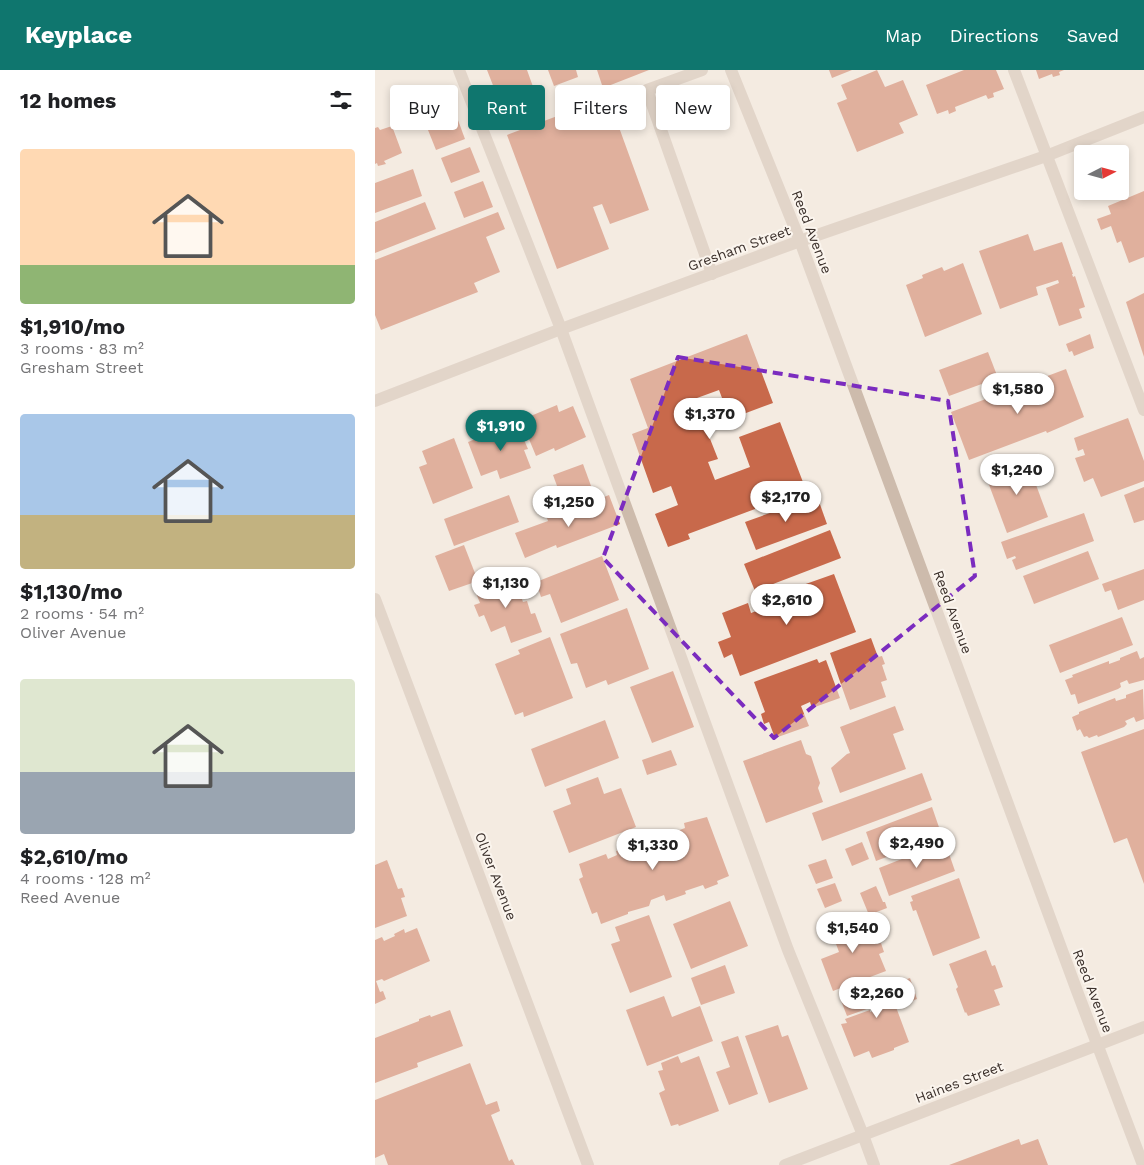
<!DOCTYPE html>
<html lang="en">
<head>
<meta charset="utf-8">
<style>
	:root { --surface:#fff; --page:#f2f2f2; --text:#202124; --muted:#757577; --accent:#0f766e }
	body { margin:0; font-family:"Work Sans",sans-serif; background:var(--page); color:var(--text); height:100vh; display:flex; flex-direction:column; font-size:19px; white-space:nowrap }
	* { box-sizing:border-box; margin:0 }
	p { font-size:16px; color:var(--muted) }
	.icon { flex:none; width:28px; height:28px; fill:none; stroke:currentColor; stroke-width:2; stroke-linecap:round; stroke-linejoin:round }
	.map { position:relative; flex:1; overflow:hidden }
	.sheet { display:flex; flex-direction:column; background:var(--surface); width:375px }
	.sheet>* { flex:none }
	.guide { position:absolute; left:15px; top:15px; width:475px; height:45px; display:flex; gap:10px }
	.needle { width:32px; rotate:84deg }
	.tools { position:absolute; left:699px; top:75px; display:grid; gap:10px }
	.tools a { display:grid; place-items:center; width:55px; height:55px; border-radius:5px; background:var(--surface); box-shadow:0 2px 8px #0003; font-size:25px }
	.price { position:absolute; translate:-50% -42px; padding:0 11px; border-radius:18px; background:#fff; color:#222; font-size:16px; line-height:32px; filter:drop-shadow(0 1px 2px #0008) }
	.price::after { content:''; position:absolute; left:50%; top:30px; width:15px; height:11px; margin-left:-8px; background:inherit; clip-path:polygon(0 0,100% 0,50% 100%) }
	.price.current { background:var(--accent); color:#fff }
	ul { padding:0; list-style:none }
	li { display:grid; align-content:center; gap:10px; height:265px; padding:0 20px }
	li span { display:grid; place-items:center; height:155px; border-radius:5px; color:#555 }
	li>.icon { margin-inline-start:auto }
	span .icon { width:90px; height:90px; fill:#fffc; stroke-width:1 }
	li b { font-size:21px }
	h2 { display:flex; justify-content:space-between; align-items:center; height:60px; padding:0 20px; font-size:21px }
	.pill { padding:0 18px; border-radius:5px; background:var(--surface); box-shadow:0 2px 8px #0003; font-size:18px; line-height:45px }
	.pill.current { background:var(--accent); color:#fff }
	header { display:flex; align-items:center; gap:30px; box-sizing:border-box; height:70px; padding:0 25px; background:var(--accent); color:#fff }
	header strong { font-size:24px }
	nav { display:flex; gap:28px; margin-inline-start:auto; font-size:18px }
	main { display:flex; flex:1; min-height:0 }
	.map>svg:first-child { display:block }
</style>
</head>
<body>
<header>
<strong>Keyplace</strong>
<nav><a>Map</a><a>Directions</a><a>Saved</a></nav>
</header>
<main>
<section class="sheet">
<h2>12 homes<svg class="icon" aria-label="filters" viewBox="0 0 24 24"><path d="M4 7h16M4 17h16"/><circle cx="9" cy="7" r="2"/><circle cx="15" cy="17" r="2"/></svg></h2>
<ul>
<li><span style="background:linear-gradient(#ffd9b3 75%,#8fb573 0)"><svg class="icon" aria-label="home" viewBox="0 0 24 24"><path d="M3 11l9-7 9 7M6 9v11h12V9"/></svg></span><div><b>$1,910/mo</b><p>3 rooms · 83 m²</p><p>Gresham Street</p></div></li>
<li><span style="background:linear-gradient(#a9c7e8 65%,#c2b280 0)"><svg class="icon" aria-label="home" viewBox="0 0 24 24"><path d="M3 11l9-7 9 7M6 9v11h12V9"/></svg></span><div><b>$1,130/mo</b><p>2 rooms · 54 m²</p><p>Oliver Avenue</p></div></li>
<li><span style="background:linear-gradient(#dfe7d0 60%,#9aa5b1 0)"><svg class="icon" aria-label="home" viewBox="0 0 24 24"><path d="M3 11l9-7 9 7M6 9v11h12V9"/></svg></span><div><b>$2,610/mo</b><p>4 rooms · 128 m²</p><p>Reed Avenue</p></div></li>
</ul>
</section>
<div class="map">
<svg width="769" height="1095" viewBox="0 0 769 1095">
	<rect width="100%" height="100%" fill="#f4ebe1"/>
	<g fill="#c8694b">
		<path d="M 112,0 L 152,0 L 166,39 L 144,48 L 142,42 L 130,46 Z"/>
		<path d="M 173,0 L 201,0 L 203,7 L 179,16 Z"/>
		<path d="M 222,0 L 274,0 L 228,18 Z"/>
		<path d="M 454,0 L 477,0 L 457,8 Z"/>
		<path d="M 502,0 L 510,17 L 528,10 L 543,45 L 524,53 L 529,63 L 482,82 L 462,33 L 472,29 L 466,15 Z"/>
		<path d="M 589,0 L 621,0 L 629,19 L 618,23 L 619,27 L 613,29 L 611,25 L 580,37 L 581,41 L 574,44 L 573,40 L 562,44 L 551,15 Z"/>
		<path d="M 661,0 L 689,0 L 684,2 L 685,5 L 678,7 L 677,4 L 664,9 Z"/>
		<path d="M 233,27 L 274,140 L 235,154 L 227,134 L 218,137 L 234,179 L 182,199 L 132,65 Z"/>
		<path d="M 77,34 L 90,69 L 61,80 L 47,45 Z"/>
		<path d="M 17,56 L 27,83 L 9,91 L 11,94 L 3,96 L 2,93 L 0,94 L 0,58 L 3,57 L 5,60 Z"/>
		<path d="M 95,77 L 105,102 L 76,113 L 66,88 Z"/>
		<path d="M 38,99 L 47,126 L 0,143 L 0,113 Z"/>
		<path d="M 108,111 L 118,137 L 89,148 L 79,122 Z"/>
		<path d="M 769,121 L 769,187 L 754,193 L 746,171 L 742,173 L 736,156 L 726,160 L 722,149 L 736,144 L 733,136 Z"/>
		<path d="M 50,132 L 61,159 L 0,183 L 0,152 Z"/>
		<path d="M 123,142 L 130,159 L 111,167 L 125,202 L 99,213 L 103,222 L 6,260 L 0,245 L 0,190 Z"/>
		<path d="M 653,164 L 659,181 L 687,172 L 698,204 L 697,204 L 698,207 L 700,206 L 710,237 L 704,239 L 707,248 L 684,256 L 671,218 L 684,213 L 683,210 L 661,217 L 663,225 L 625,239 L 604,181 Z"/>
		<path d="M 588,193 L 607,244 L 550,267 L 531,215 L 548,208 L 547,205 L 567,197 L 569,201 Z"/>
		<path d="M 769,223 L 769,287 L 751,232 Z"/>
		<path d="M 372,264 L 398,333 L 355,349 L 344,320 L 311,332 L 318,349 L 326,346 L 343,389 L 333,392 L 340,410 L 375,397 L 364,367 L 405,352 L 431,420 L 313,464 L 315,469 L 293,477 L 280,444 L 303,435 L 296,416 L 278,423 L 257,364 L 273,358 L 255,309 Z"/>
		<path d="M 715,264 L 719,278 L 699,286 L 697,281 L 694,282 L 691,274 Z"/>
		<path d="M 613,282 L 623,308 L 574,326 L 564,300 Z"/>
		<path d="M 691,299 L 709,347 L 672,363 L 671,361 L 594,390 L 576,342 Z"/>
		<path d="M 182,335 L 184,342 L 198,336 L 211,367 L 180,381 L 179,378 L 161,386 L 146,350 Z"/>
		<path d="M 753,348 L 769,391 L 769,411 L 726,427 L 718,408 L 709,412 L 700,388 L 710,385 L 708,379 L 703,381 L 699,368 Z"/>
		<path d="M 139,354 L 141,359 L 144,358 L 153,379 L 149,380 L 156,398 L 125,409 L 122,400 L 106,406 L 93,372 L 113,364 L 112,362 L 126,357 L 127,359 Z"/>
		<path d="M 79,368 L 98,418 L 58,434 L 44,397 L 52,394 L 47,381 Z"/>
		<path d="M 651,388 L 673,447 L 632,463 L 610,404 Z"/>
		<path d="M 208,394 L 219,424 L 189,435 L 178,405 Z"/>
		<path d="M 769,417 L 769,450 L 759,453 L 749,425 Z"/>
		<path d="M 134,425 L 144,452 L 79,476 L 69,449 Z"/>
		<path d="M 234,425 L 245,454 L 182,478 L 181,475 L 150,488 L 140,463 L 173,451 L 172,448 L 191,441 L 193,448 L 211,441 L 209,435 Z"/>
		<path d="M 442,426 L 452,454 L 381,480 L 370,452 Z"/>
		<path d="M 709,443 L 719,471 L 641,500 L 637,490 L 641,488 L 640,486 L 632,489 L 626,472 Z"/>
		<path d="M 455,460 L 466,488 L 380,521 L 369,494 Z"/>
		<path d="M 89,475 L 103,511 L 74,521 L 60,486 Z"/>
		<path d="M 713,481 L 724,509 L 659,534 L 648,506 Z"/>
		<path d="M 227,486 L 244,530 L 186,553 L 175,524 L 166,527 L 161,512 Z"/>
		<path d="M 769,499 L 769,530 L 743,540 L 736,520 L 730,522 L 727,514 Z"/>
		<path d="M 138,504 L 148,532 L 152,531 L 156,544 L 160,543 L 167,562 L 136,573 L 130,556 L 116,562 L 109,545 L 104,547 L 99,535 L 105,533 L 99,518 Z"/>
		<path d="M 459,504 L 481,562 L 365,606 L 357,584 L 349,588 L 343,572 L 356,567 L 347,543 L 373,533 L 376,543 L 428,524 L 425,516 Z"/>
		<path d="M 252,538 L 274,599 L 233,615 L 231,610 L 211,618 L 202,593 L 196,594 L 185,564 Z"/>
		<path d="M 747,547 L 758,575 L 685,603 L 674,575 Z"/>
		<path d="M 175,567 L 198,628 L 149,647 L 148,642 L 140,645 L 120,594 L 145,584 L 143,580 Z"/>
		<path d="M 496,568 L 503,587 L 507,586 L 510,594 L 507,595 L 512,610 L 506,612 L 511,627 L 475,640 L 455,583 Z"/>
		<path d="M 762,581 L 765,589 L 769,587 L 769,610 L 754,614 L 752,610 L 745,613 L 746,617 L 743,619 L 703,634 L 700,624 L 696,625 L 690,610 L 698,607 L 697,605 L 734,591 L 734,594 L 745,590 L 745,588 Z"/>
		<path d="M 442,589 L 444,593 L 451,590 L 465,628 L 437,638 L 435,632 L 426,636 L 434,656 L 400,668 L 394,652 L 389,654 L 386,644 L 390,642 L 379,612 Z"/>
		<path d="M 298,601 L 319,657 L 277,673 L 255,617 Z"/>
		<path d="M 768,619 L 769,649 L 761,652 L 759,647 L 750,651 L 752,654 L 749,657 L 723,667 L 722,665 L 714,668 L 712,666 L 709,667 L 705,659 L 702,661 L 697,647 L 704,644 L 704,642 L 740,628 L 741,631 L 751,628 L 751,625 Z"/>
		<path d="M 520,636 L 529,660 L 518,664 L 531,699 L 465,723 L 456,698 L 472,684 L 475,683 L 465,657 Z"/>
		<path d="M 230,650 L 244,688 L 170,717 L 156,679 Z"/>
		<path d="M 769,659 L 769,814 L 752,768 L 739,773 L 706,682 Z"/>
		<path d="M 426,670 L 431,684 L 436,686 L 445,713 L 443,718 L 448,732 L 391,753 L 368,691 Z"/>
		<path d="M 296,680 L 302,695 L 272,705 L 267,690 Z"/>
		<path d="M 547,703 L 557,730 L 447,771 L 437,743 Z"/>
		<path d="M 223,707 L 229,724 L 246,718 L 261,757 L 194,783 L 178,741 L 196,734 L 191,719 Z"/>
		<path d="M 557,737 L 567,766 L 501,791 L 491,762 Z"/>
		<path d="M 332,747 L 354,806 L 342,811 L 343,814 L 330,819 L 328,815 L 310,821 L 311,824 L 291,831 L 289,825 L 276,830 L 274,836 L 253,842 L 253,844 L 226,854 L 222,842 L 217,844 L 204,809 L 208,807 L 204,794 L 231,784 L 233,789 L 242,785 L 241,781 L 252,777 L 259,780 L 270,776 L 268,770 L 288,763 L 289,766 L 310,758 L 309,753 Z"/>
		<path d="M 487,772 L 494,789 L 477,796 L 470,779 Z"/>
		<path d="M 570,772 L 580,801 L 514,826 L 504,798 Z"/>
		<path d="M 451,789 L 458,808 L 441,814 L 433,795 Z"/>
		<path d="M 12,790 L 23,819 L 27,818 L 30,827 L 26,828 L 32,846 L 0,858 L 0,795 Z"/>
		<path d="M 584,808 L 605,868 L 558,886 L 541,840 L 538,841 L 535,832 L 538,831 L 536,826 Z"/>
		<path d="M 460,813 L 467,831 L 450,838 L 442,819 Z"/>
		<path d="M 501,816 L 508,832 L 510,832 L 512,838 L 494,845 L 485,823 Z"/>
		<path d="M 355,831 L 373,876 L 316,899 L 298,854 Z"/>
		<path d="M 485,843 L 496,872 L 500,870 L 502,874 L 506,873 L 509,882 L 504,884 L 511,901 L 458,921 L 446,889 L 464,882 L 454,855 Z"/>
		<path d="M 274,845 L 297,907 L 255,923 L 236,874 L 245,871 L 240,857 Z"/>
		<path d="M 42,858 L 55,891 L 9,911 L 7,909 L 1,911 L 5,922 L 8,921 L 11,929 L 0,934 L 0,870 L 7,867 L 9,871 L 20,866 L 19,864 L 29,859 L 30,863 Z"/>
		<path d="M 611,880 L 617,896 L 620,895 L 628,917 L 619,920 L 625,935 L 593,946 L 591,942 L 590,943 L 581,919 L 583,917 L 574,894 Z"/>
		<path d="M 350,895 L 360,923 L 326,935 L 316,908 Z"/>
		<path d="M 535,908 L 542,929 L 521,937 L 534,972 L 519,978 L 519,980 L 497,988 L 494,981 L 479,987 L 466,954 L 472,953 L 470,949 L 495,940 L 495,942 L 505,939 L 503,935 L 472,946 L 465,928 L 496,916 L 498,921 Z"/>
		<path d="M 289,926 L 297,947 L 325,936 L 338,971 L 272,996 L 251,940 Z"/>
		<path d="M 75,940 L 88,976 L 42,993 L 43,997 L 0,1013 L 0,968 L 44,951 L 44,949 L 55,945 L 56,947 Z"/>
		<path d="M 403,955 L 407,967 L 413,965 L 433,1019 L 394,1033 L 370,966 Z"/>
		<path d="M 363,966 L 383,1024 L 354,1035 L 341,1002 L 355,997 L 346,972 Z"/>
		<path d="M 303,986 L 306,993 L 324,986 L 344,1041 L 304,1056 L 303,1054 L 296,1056 L 284,1023 L 290,1020 L 283,1001 L 288,1000 L 286,993 Z"/>
		<path d="M 95,993 L 111,1035 L 122,1031 L 125,1041 L 116,1045 L 134,1091 L 137,1089 L 140,1095 L 13,1095 L 9,1084 L 0,1088 L 0,1030 Z"/>
		<path d="M 644,1069 L 646,1075 L 663,1069 L 673,1095 L 574,1095 Z"/>
	</g>
	<g fill="none" stroke-linecap="round" stroke-linejoin="round">
		<g stroke="#cdbbac" stroke-width="12">
			<path d="M 84,0 L 186,259 L 413,880 L 488,1065 L 499,1095"/>
			<path d="M 327,0 L 272,20 L 337,204"/>
			<path d="M 356,0 L 425,171 L 702,921 L 768,1095"/>
			<path d="M 639,0 L 769,340"/>
			<path d="M 0,331 L 186,259 L 425,171 L 671,86 L 769,47"/>
			<path d="M 0,529 L 213,1095"/>
			<path d="M 410,1095 L 769,957"/>
		</g>
	</g>
	<path d="M0 0H769V1095H0ZM 303,287 L 573,331 L 600,506 L 399,668 L 228,488 Z" fill="#f4ebe1" fill-opacity=".55" fill-rule="evenodd"/>
	<path fill="none" stroke="#7b2cbf" stroke-width="4" stroke-dasharray="10 6" stroke-linejoin="round" d="M 303,287 L 573,331 L 600,506 L 399,668 L 228,488 Z"/>
	<g text-anchor="middle" stroke-width="4" stroke-linejoin="round" paint-order="stroke">
		<g font-size="14" fill="#3b302b" stroke="#fbf5ee">
			<text transform="translate(437 162) rotate(69)" y="5">Reed Avenue</text>
			<text transform="translate(364 178) rotate(-20)" y="5">Gresham Street</text>
			<text transform="translate(578 542) rotate(70)" y="5">Reed Avenue</text>
			<text transform="translate(121 806) rotate(69)" y="5">Oliver Avenue</text>
			<text transform="translate(718 921) rotate(69)" y="5">Reed Avenue</text>
			<text transform="translate(584 1012) rotate(-21)" y="5">Haines Street</text>
		</g>
	</g>
</svg>
<div class="tools">
<a><svg class="needle" viewBox="-14 -14 28 28"><path d="M0-13l5 13h-10z" fill="#e53935"/><path d="M0 13l5-13h-10z" fill="#757577"/></svg></a>
</div>
<b class="price" style="left:643px;top:345px">$1,580</b>
<b class="price" style="left:335px;top:370px">$1,370</b>
<b class="price current" style="left:126px;top:382px">$1,910</b>
<b class="price" style="left:642px;top:426px">$1,240</b>
<b class="price" style="left:411px;top:453px">$2,170</b>
<b class="price" style="left:194px;top:458px">$1,250</b>
<b class="price" style="left:131px;top:539px">$1,130</b>
<b class="price" style="left:412px;top:556px">$2,610</b>
<b class="price" style="left:542px;top:799px">$2,490</b>
<b class="price" style="left:278px;top:801px">$1,330</b>
<b class="price" style="left:478px;top:884px">$1,540</b>
<b class="price" style="left:502px;top:949px">$2,260</b>
<div class="guide">
<a class="pill">Buy</a>
<a class="pill current">Rent</a>
<a class="pill">Filters</a>
<a class="pill">New</a>
</div>
</div>
</main>
</body>
</html>
